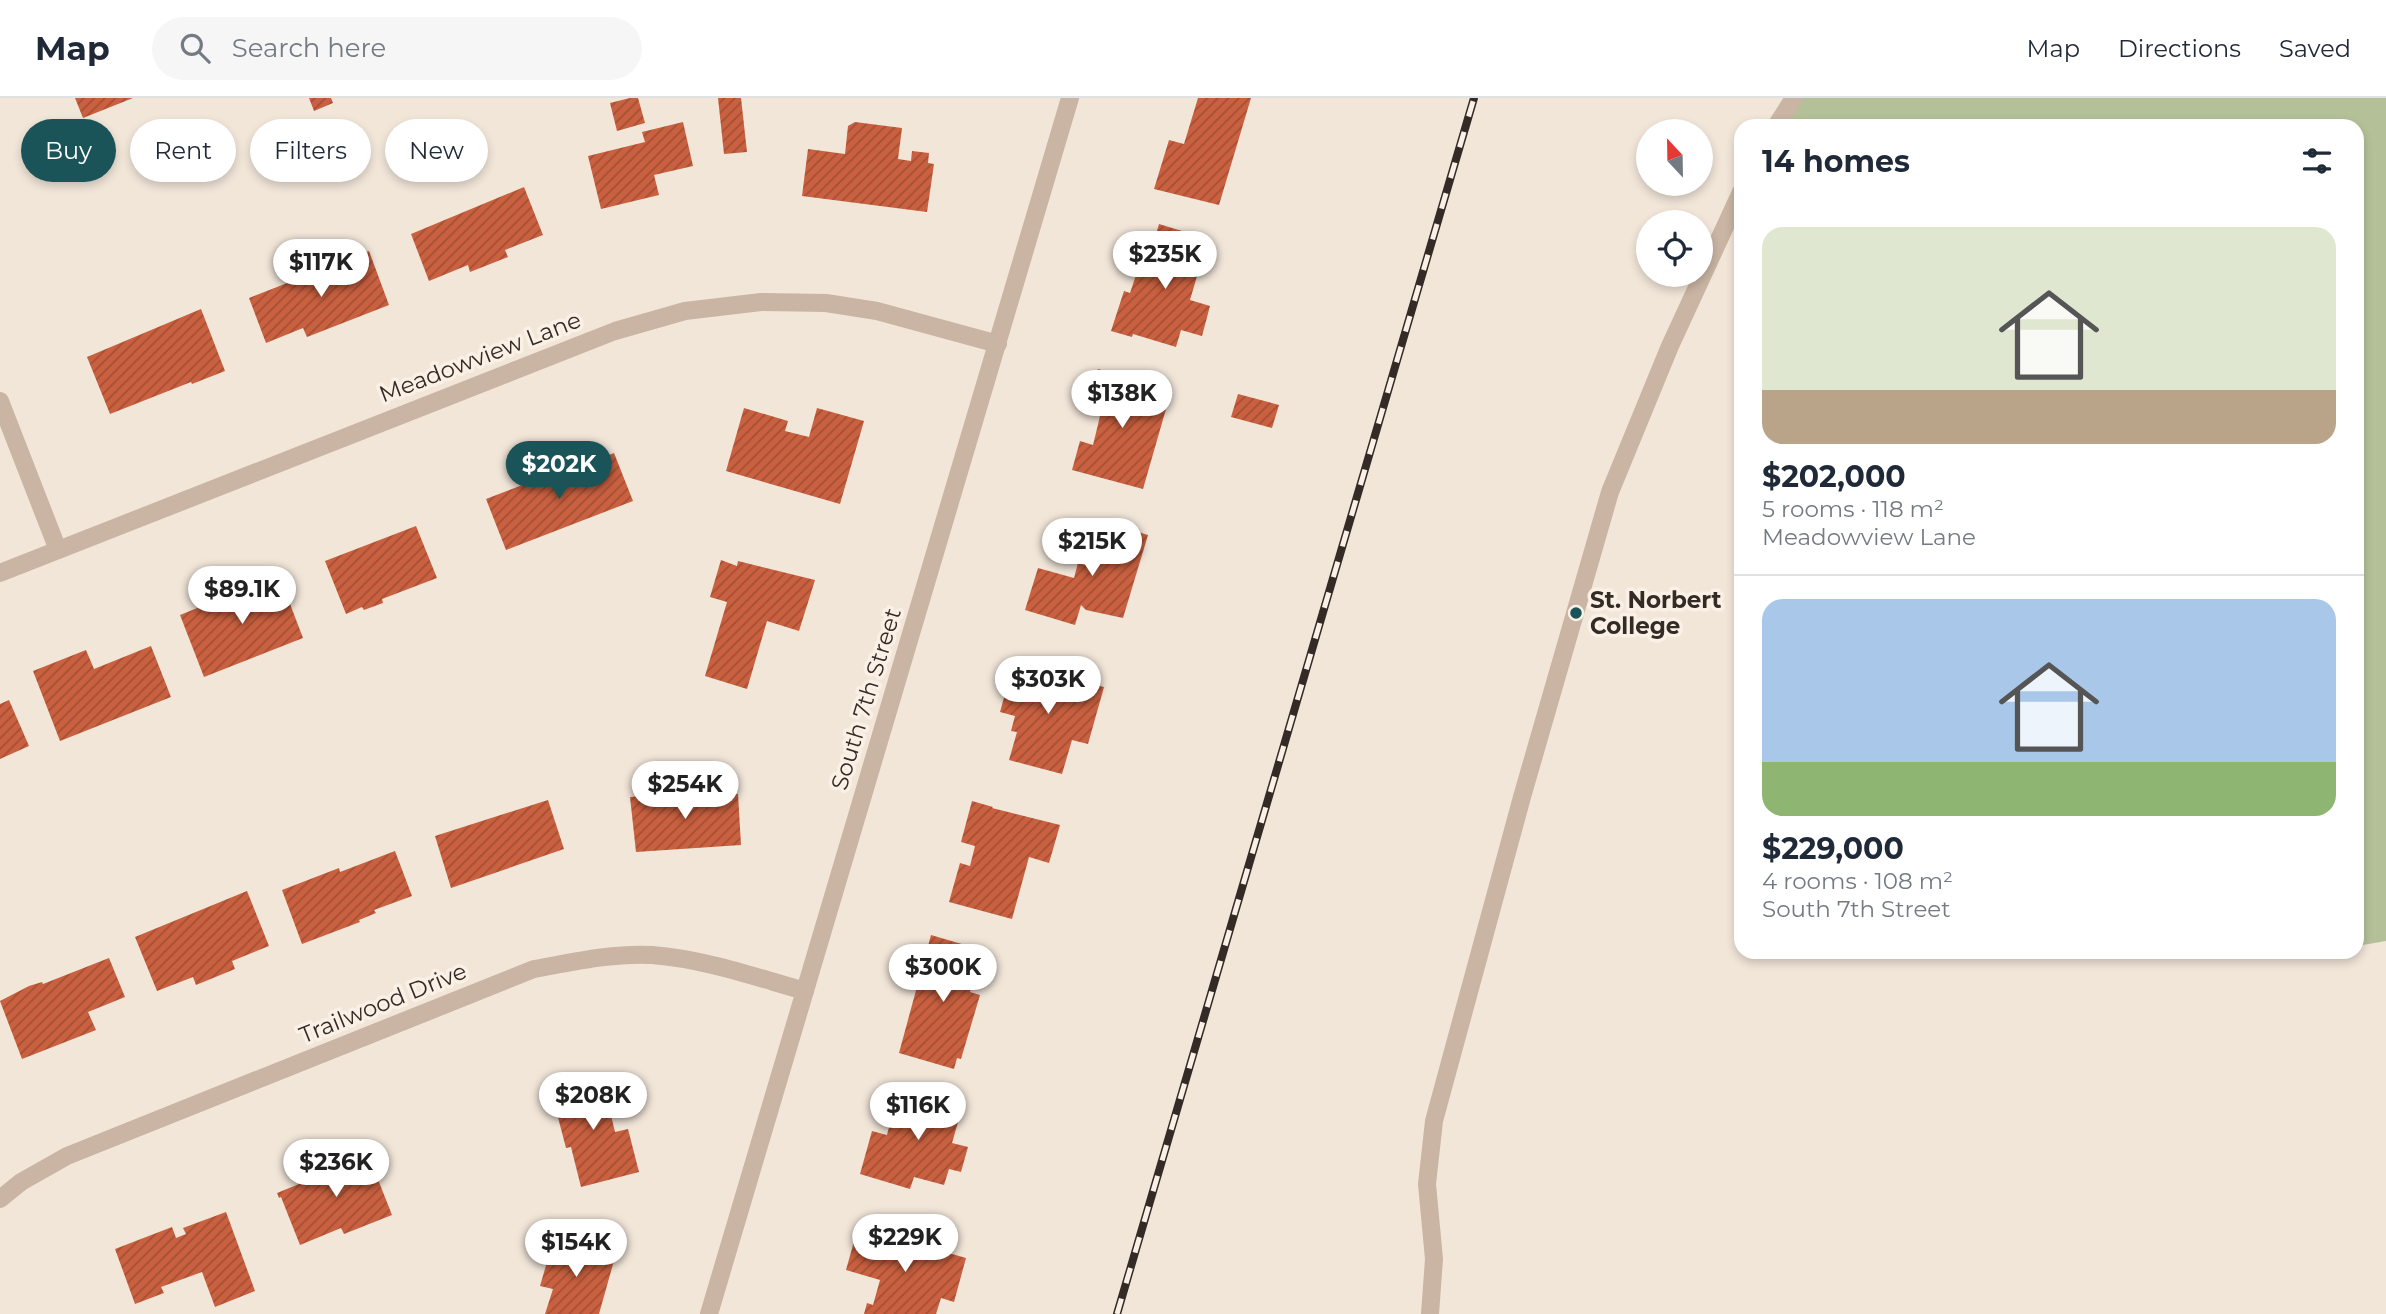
<!DOCTYPE html>
<html lang="en">
<head>
<meta charset="utf-8">
<style>
	:root { --surface:#fff; --page:#f6f6f7; --text:#1f2937; --muted:#747a83; --line:#e0e1e3; --accent:#1b5458 }
	body { margin:0; font-family:Montserrat,sans-serif; background:var(--page); color:var(--text); height:100vh; display:flex; flex-direction:column; font-size:26px; white-space:nowrap }
	* { box-sizing:border-box; margin:0 }
	p { font-size:23px; color:var(--muted) }
	.icon { flex:none; width:38px; height:38px; fill:none; stroke:currentColor; stroke-width:2; stroke-linecap:round; stroke-linejoin:round }
	.map { position:relative; flex:1; overflow:hidden }
	.sheet { position:absolute; left:1734px; top:21px; width:630px; height:840px; display:flex; flex-direction:column; background:var(--surface); border-radius:21px; box-shadow:0 4px 10px #0003 }
	.sheet>* { flex:none }
	.top-card { position:absolute; left:21px; top:21px; width:665px; height:63px; display:flex; gap:14px }
	.needle { width:46px; rotate:338deg }
	.fabs { position:absolute; left:1636px; top:21px; display:grid; gap:14px }
	.fabs a { display:grid; place-items:center; width:77px; height:77px; border-radius:50%; background:var(--surface); box-shadow:0 4px 10px #0003; font-size:35px }
	.price { position:absolute; translate:-50% -60px; padding:0 16px; border-radius:24px; background:#fff; color:#222; font-size:23px; line-height:46px; filter:drop-shadow(0 2px 4px #0008) }
	.price::after { content:''; position:absolute; left:50%; top:42px; width:21px; height:16px; margin-left:-10px; background:inherit; clip-path:polygon(0 0,100% 0,50% 100%) }
	.price.current { background:var(--accent); color:#fff }
	ul { padding:0; list-style:none }
	li { display:grid; align-content:center; gap:14px; height:371px; padding:0 28px }
	li+li { border-top:2px solid var(--line) }
	li span { display:grid; place-items:center; height:217px; border-radius:21px; color:#555 }
	li>.icon { margin-inline-start:auto }
	span .icon { width:126px; height:126px; fill:#fffc; stroke-width:1 }
	li b { font-size:30px }
	h2 { display:flex; justify-content:space-between; align-items:center; height:84px; padding:0 28px; font-size:30px }
	.tag { padding:0 24px; border-radius:32px; background:var(--surface); box-shadow:0 4px 10px #0003; font-size:24px; line-height:63px }
	.tag.current { background:var(--accent); color:#fff }
	header { display:flex; align-items:center; gap:42px; box-sizing:border-box; height:98px; padding:0 35px; background:var(--surface); border-bottom:2px solid var(--line) }
	header strong { font-size:33px }
	nav { display:flex; gap:38px; margin-inline-start:auto; font-size:24px }
	.search { width:490px; height:63px; background:var(--page); display:flex; align-items:center; gap:18px; box-sizing:border-box; padding:0 24px; border-radius:38px; color:var(--muted); font-size:26px }
	.map>svg:first-child { display:block }
</style>
</head>
<body>
<header>
<strong>Map</strong>
<div class="search"><svg class="icon" aria-label="search" viewBox="0 0 24 24"><circle cx="10" cy="10" r="6"/><path d="M15 15l6 6"/></svg>Search here</div>
<nav><a>Map</a><a>Directions</a><a>Saved</a></nav>
</header>
<div class="map">
<svg width="2386" height="1216" viewBox="0 0 2386 1216">
	<defs>
		<pattern id="building-hatch" width="6" height="6" patternUnits="userSpaceOnUse" patternTransform="scale(1.75)"><rect width="6" height="6" fill="#c9603f"/><path d="M-1 1l2-2M0 6l6-6M5 7l2-2" fill="none" stroke="#a44f35"/></pattern>
	</defs>
	<rect width="100%" height="100%" fill="#f2e6d9"/>
	<path fill="#b4c198" d="M 1794,0 L 2386,0 L 2386,843 L 2357,848 L 2357,28 L 1776,28 Z"/>
	<g fill="url(#building-hatch)">
		<path d="M 75,0 L 133,0 L 83,20 Z"/>
		<path d="M 309,0 L 331,0 L 333,5 L 314,13 Z"/>
		<path d="M 630,0 L 638,0 L 645,25 L 617,33 L 610,5 Z"/>
		<path d="M 718,0 L 741,0 L 747,54 L 724,56 Z"/>
		<path d="M 1198,0 L 1251,0 L 1219,107 L 1154,91 L 1169,42 L 1184,46 Z"/>
		<path d="M 683,24 L 693,68 L 654,77 L 659,97 L 601,111 L 588,58 L 645,44 L 642,34 Z"/>
		<path d="M 855,24 L 902,30 L 898,61 L 911,63 L 912,53 L 929,55 L 928,65 L 934,66 L 927,114 L 802,98 L 808,51 L 845,56 L 848,28 Z"/>
		<path d="M 524,89 L 543,137 L 505,152 L 508,159 L 470,174 L 468,167 L 429,183 L 411,136 Z"/>
		<path d="M 1159,126 L 1208,141 L 1190,202 L 1210,208 L 1202,238 L 1181,232 L 1176,249 L 1133,236 L 1132,239 L 1111,233 L 1124,193 L 1130,195 L 1139,168 L 1146,170 Z"/>
		<path d="M 369,153 L 389,207 L 307,239 L 303,230 L 266,245 L 249,200 Z"/>
		<path d="M 201,211 L 225,273 L 192,286 L 191,284 L 110,316 L 87,259 Z"/>
		<path d="M 1098,271 L 1157,288 L 1154,299 L 1168,304 L 1143,391 L 1072,372 L 1080,343 L 1093,347 L 1095,339 L 1100,318 L 1085,314 Z"/>
		<path d="M 1238,296 L 1279,307 L 1272,330 L 1231,319 Z"/>
		<path d="M 744,310 L 788,323 L 785,333 L 809,339 L 817,310 L 864,323 L 840,406 L 726,373 Z"/>
		<path d="M 614,355 L 633,403 L 506,452 L 486,401 L 570,369 L 571,372 Z"/>
		<path d="M 1099,422 L 1148,437 L 1123,520 L 1086,512 L 1081,507 L 1075,527 L 1025,512 L 1038,470 L 1074,480 L 1078,465 L 1085,467 Z"/>
		<path d="M 416,428 L 437,480 L 382,501 L 383,505 L 364,512 L 362,509 L 346,516 L 325,463 Z"/>
		<path d="M 721,462 L 737,468 L 738,463 L 815,482 L 799,533 L 767,523 L 747,591 L 705,578 L 727,504 L 710,499 Z"/>
		<path d="M 279,477 L 303,540 L 204,579 L 180,517 Z"/>
		<path d="M 151,548 L 171,599 L 60,643 L 33,573 L 86,552 L 94,571 Z"/>
		<path d="M 1014,564 L 1045,572 L 1044,575 L 1104,589 L 1088,646 L 1072,642 L 1062,676 L 1009,662 L 1017,634 L 1011,633 L 1015,618 L 1000,614 Z"/>
		<path d="M 9,602 L 29,648 L 0,661 L 0,606 Z"/>
		<path d="M 701,694 L 702,698 L 738,696 L 741,747 L 636,754 L 630,699 Z"/>
		<path d="M 548,702 L 564,751 L 451,790 L 435,738 Z"/>
		<path d="M 972,703 L 993,709 L 992,710 L 1060,727 L 1049,765 L 1029,759 L 1012,821 L 949,804 L 960,765 L 970,768 L 975,748 L 961,744 Z"/>
		<path d="M 395,753 L 412,798 L 374,812 L 376,815 L 359,822 L 360,824 L 302,846 L 282,792 L 339,770 L 340,774 Z"/>
		<path d="M 247,793 L 269,848 L 232,863 L 235,871 L 196,887 L 193,879 L 157,893 L 135,839 Z"/>
		<path d="M 931,837 L 982,852 L 970,894 L 980,897 L 961,961 L 957,960 L 954,971 L 899,955 Z"/>
		<path d="M 109,860 L 125,899 L 88,914 L 96,932 L 22,961 L 0,903 L 29,888 L 42,884 L 43,886 Z"/>
		<path d="M 599,976 L 606,1000 L 612,998 L 616,1012 L 610,1013 L 615,1034 L 628,1031 L 639,1074 L 581,1089 L 571,1049 L 566,1050 L 550,989 Z"/>
		<path d="M 913,988 L 964,1003 L 952,1045 L 968,1049 L 961,1074 L 949,1071 L 944,1087 L 914,1079 L 910,1091 L 860,1076 L 872,1033 L 887,1037 L 892,1017 L 904,1020 Z"/>
		<path d="M 366,1051 L 392,1117 L 344,1136 L 341,1130 L 300,1147 L 281,1099 L 279,1100 L 277,1095 L 304,1084 L 301,1077 Z"/>
		<path d="M 226,1114 L 255,1193 L 215,1209 L 202,1174 L 161,1189 L 164,1195 L 135,1206 L 115,1151 L 172,1129 L 176,1140 L 186,1136 L 183,1130 Z"/>
		<path d="M 858,1129 L 966,1160 L 954,1204 L 941,1200 L 936,1216 L 864,1216 L 867,1205 L 873,1207 L 880,1182 L 846,1172 Z"/>
		<path d="M 554,1140 L 615,1159 L 599,1216 L 545,1216 L 553,1191 L 540,1188 Z"/>
	</g>
	<g fill="none" stroke-linecap="round" stroke-linejoin="round">
		<g stroke="#cab5a4" stroke-width="18">
			<path d="M 1776,28 L 1794,0"/>
			<path d="M 0,303 L 58,452"/>
			<path d="M 0,475 L 615,233 L 685,213 L 761,204 L 826,205 L 877,213 L 998,246"/>
			<path d="M 0,1101 L 21,1084 L 67,1058 L 534,871 C 573,864 612,855 652,857 C 704,861 755,879 805,893"/>
			<path d="M 709,1216 L 1070,0"/>
			<path d="M 1430,1216 L 1434,1161 L 1427,1086 L 1434,1023 L 1522,699 L 1610,394 L 1670,248 L 1741,94"/>
		</g>
		<g stroke="#352b26" stroke-width="8">
			<path id="rail" d="M 1117,1216 L 1474,0"/>
		</g>
		<use href="#rail" stroke="#faf0e5" stroke-width="5" stroke-dasharray="16" stroke-linecap="butt"/>
	</g>
	<circle fill="#1b5458" stroke="#faf0e5" stroke-width="2.5" cx="1576" cy="515" r="7"/>
	<g text-anchor="middle" stroke-width="7" stroke-linejoin="round" paint-order="stroke">
		<g font-size="23" fill="#352b26" stroke="#faf0e5">
			<text transform="translate(480 259) rotate(-21)" y="8">Meadowview Lane</text>
			<text transform="translate(866 601) rotate(-73)" y="8">South 7th Street</text>
			<text transform="translate(383 905) rotate(-22)" y="8">Trailwood Drive</text>
		</g>
		<g font-size="23" font-weight="bold" fill="#352b26" stroke="#faf0e5" text-anchor="start">
			<text x="1590" y="510">St. Norbert<tspan x="1590" dy="26">College</tspan></text>
		</g>
	</g>
</svg>
<div class="fabs">
<a><svg class="needle" viewBox="-14 -14 28 28"><path d="M0-13l5 13h-10z" fill="#e53935"/><path d="M0 13l5-13h-10z" fill="#747a83"/></svg></a>
<a><svg class="icon" aria-label="locate" viewBox="0 0 24 24"><circle cx="12" cy="12" r="6"/><path d="M12 2v4M12 18v4M2 12h4M18 12h4"/></svg></a>
</div>
<b class="price" style="left:1165px;top:193px">$235K</b>
<b class="price" style="left:321px;top:201px">$117K</b>
<b class="price" style="left:1122px;top:332px">$138K</b>
<b class="price current" style="left:559px;top:403px">$202K</b>
<b class="price" style="left:1092px;top:480px">$215K</b>
<b class="price" style="left:242px;top:528px">$89.1K</b>
<b class="price" style="left:1048px;top:618px">$303K</b>
<b class="price" style="left:685px;top:723px">$254K</b>
<b class="price" style="left:943px;top:906px">$300K</b>
<b class="price" style="left:593px;top:1034px">$208K</b>
<b class="price" style="left:918px;top:1044px">$116K</b>
<b class="price" style="left:336px;top:1101px">$236K</b>
<b class="price" style="left:905px;top:1176px">$229K</b>
<b class="price" style="left:576px;top:1181px">$154K</b>
<div class="top-card">
<a class="tag current">Buy</a>
<a class="tag">Rent</a>
<a class="tag">Filters</a>
<a class="tag">New</a>
</div>
<section class="sheet">
<h2>14 homes<svg class="icon" aria-label="filters" viewBox="0 0 24 24"><path d="M4 7h16M4 17h16"/><circle cx="9" cy="7" r="2"/><circle cx="15" cy="17" r="2"/></svg></h2>
<ul>
<li><span style="background:linear-gradient(#dfe7d0 75%,#b9a48a 0)"><svg class="icon" aria-label="home" viewBox="0 0 24 24"><path d="M3 11l9-7 9 7M6 9v11h12V9"/></svg></span><div><b>$202,000</b><p>5 rooms · 118 m²</p><p>Meadowview Lane</p></div></li>
<li><span style="background:linear-gradient(#a9c7e8 75%,#8fb573 0)"><svg class="icon" aria-label="home" viewBox="0 0 24 24"><path d="M3 11l9-7 9 7M6 9v11h12V9"/></svg></span><div><b>$229,000</b><p>4 rooms · 108 m²</p><p>South 7th Street</p></div></li>
</ul>
</section>
</div>
</body>
</html>
